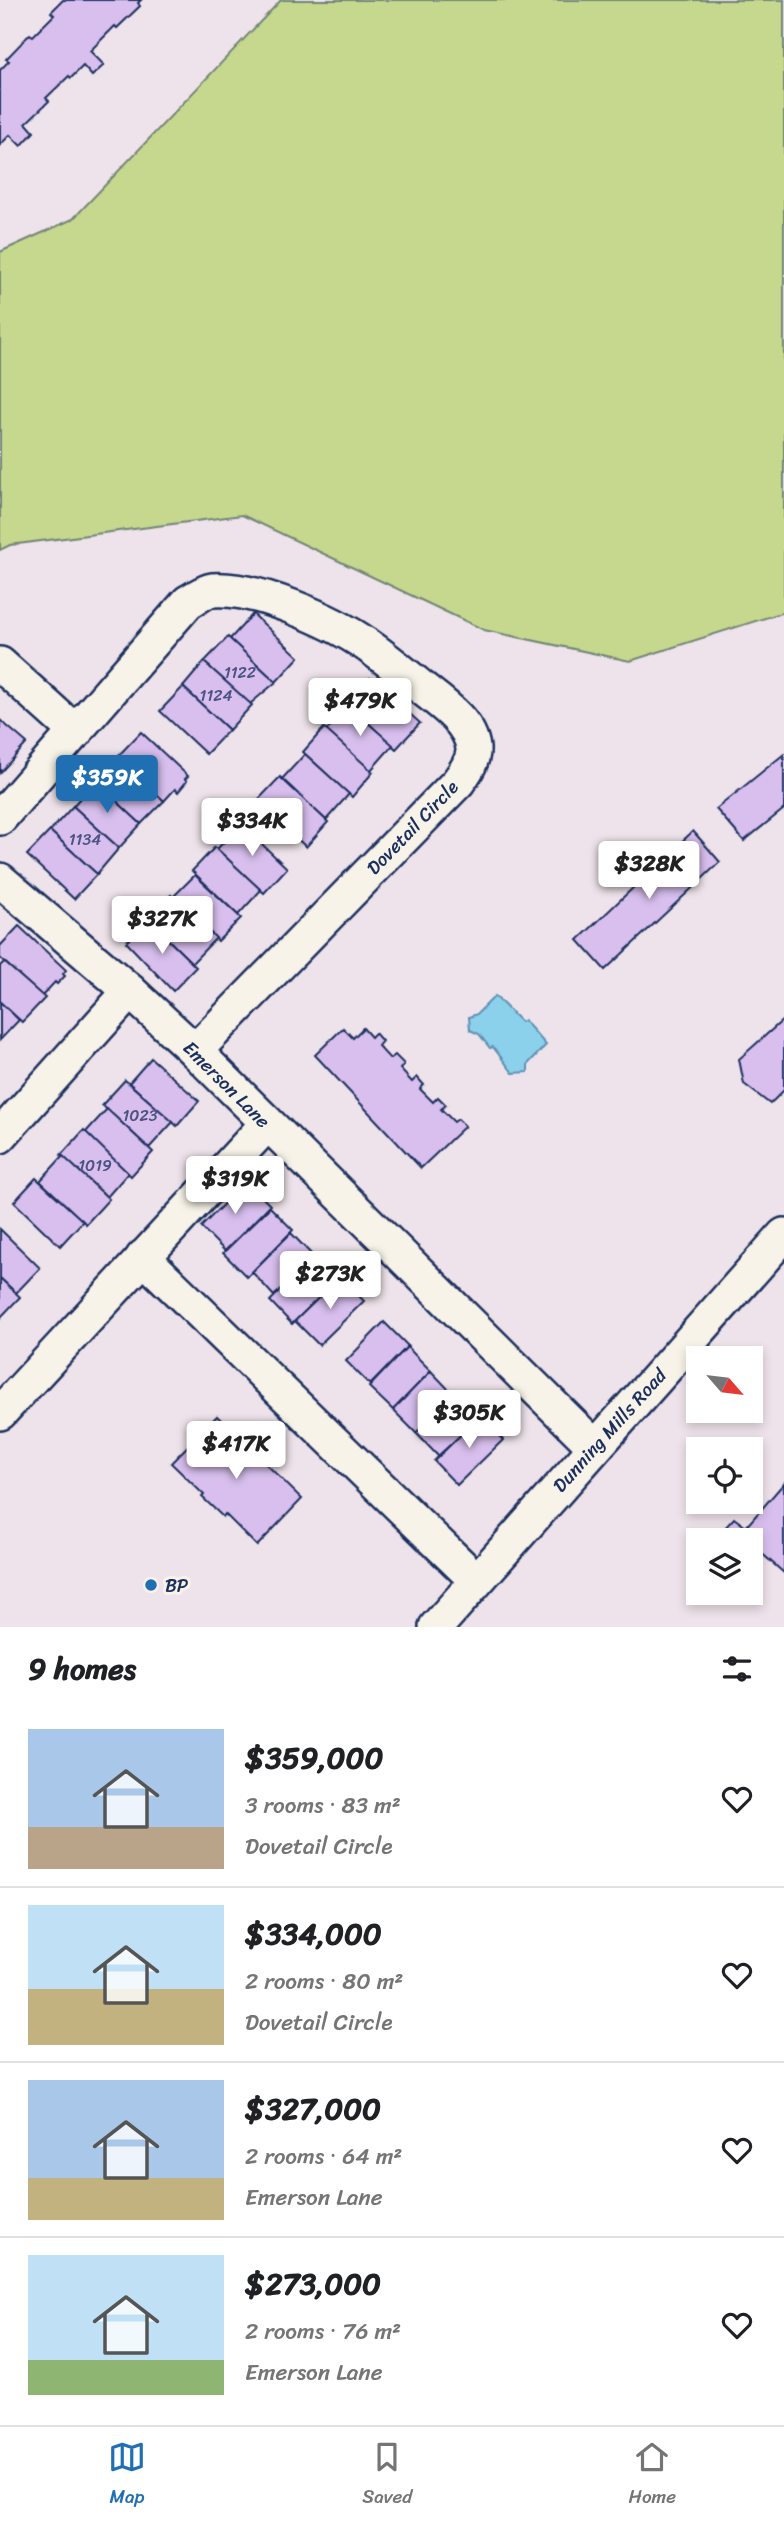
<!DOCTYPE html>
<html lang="en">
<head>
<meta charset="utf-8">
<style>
	:root { --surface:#fff; --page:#f6f6f6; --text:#202124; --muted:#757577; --line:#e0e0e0; --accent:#1f6fb2 }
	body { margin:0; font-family:Sriracha,sans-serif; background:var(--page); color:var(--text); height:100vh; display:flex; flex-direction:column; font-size:26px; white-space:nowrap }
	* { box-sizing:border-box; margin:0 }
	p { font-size:23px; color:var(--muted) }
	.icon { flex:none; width:38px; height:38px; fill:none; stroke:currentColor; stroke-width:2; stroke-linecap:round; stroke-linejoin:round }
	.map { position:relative; height:1627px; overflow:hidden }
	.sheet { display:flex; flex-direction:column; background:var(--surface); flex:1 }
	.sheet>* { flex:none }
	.needle { width:46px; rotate:118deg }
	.tools { position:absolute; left:686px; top:1346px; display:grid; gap:14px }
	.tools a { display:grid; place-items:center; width:77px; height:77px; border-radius:0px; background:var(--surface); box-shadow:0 4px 10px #0003; font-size:35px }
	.price { position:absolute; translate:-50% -60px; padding:0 16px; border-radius:7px; background:#fff; color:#222; font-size:23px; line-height:46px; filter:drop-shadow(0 2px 4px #0008) }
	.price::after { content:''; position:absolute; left:50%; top:42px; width:21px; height:16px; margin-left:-10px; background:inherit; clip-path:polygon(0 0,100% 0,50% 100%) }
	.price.current { background:var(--accent); color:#fff }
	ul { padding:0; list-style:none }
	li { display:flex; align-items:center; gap:21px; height:175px; padding:0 28px }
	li+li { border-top:2px solid var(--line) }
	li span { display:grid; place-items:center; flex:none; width:196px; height:140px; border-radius:0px; color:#555 }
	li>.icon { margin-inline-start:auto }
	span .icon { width:84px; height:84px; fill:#fffc; stroke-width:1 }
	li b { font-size:30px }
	h2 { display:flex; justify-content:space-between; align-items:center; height:84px; padding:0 28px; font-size:30px }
	.dock { display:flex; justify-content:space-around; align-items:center; height:98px; border-top:2px solid var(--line); background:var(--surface); font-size:19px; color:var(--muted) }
	.dock a { display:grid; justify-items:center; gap:4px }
	.dock .current { color:var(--accent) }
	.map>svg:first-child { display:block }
</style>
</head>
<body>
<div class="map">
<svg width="784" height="1627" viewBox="0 0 784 1627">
	<rect width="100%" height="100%" fill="#eee3ea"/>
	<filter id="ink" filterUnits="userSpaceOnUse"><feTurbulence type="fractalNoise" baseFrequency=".0143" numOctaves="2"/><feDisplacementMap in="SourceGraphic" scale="14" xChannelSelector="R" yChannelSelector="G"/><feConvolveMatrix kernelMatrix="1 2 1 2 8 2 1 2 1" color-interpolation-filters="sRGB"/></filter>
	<g filter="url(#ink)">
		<path fill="#c6d88d" stroke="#708476" stroke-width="2" d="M 281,0 L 784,0 L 784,612 L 630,661 L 484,630 L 242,515 L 10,545 L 0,550 L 0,252 L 73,219 Z"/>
		<path fill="#8bd1ec" stroke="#5e90b3" stroke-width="2" d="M 495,996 L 521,1022 L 524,1020 L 546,1045 L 528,1064 L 528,1072 L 513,1073 L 493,1047 L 490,1048 L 479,1034 L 470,1030 L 469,1017 L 477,1014 Z"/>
		<g fill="#d8bfee" stroke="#1b2f5e" stroke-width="2">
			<path d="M 63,0 L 141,0 L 138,3 L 140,6 L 117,28 L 115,26 L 90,51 L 104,65 L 92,76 L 83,66 L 71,78 L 69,76 L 46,98 L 49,101 L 26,123 L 34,132 L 21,146 L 10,135 L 0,145 L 0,70 L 9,61 L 6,59 L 30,34 L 33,36 L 54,15 L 51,12 Z"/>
			<path d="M 253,614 L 299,657 L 276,682 L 230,639 Z"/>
			<path d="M 228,637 L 276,682 L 250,704 L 204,662 Z"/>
			<path d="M 204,662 L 252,705 L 229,730 L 183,687 Z"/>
			<path d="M 370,678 L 420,723 L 396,749 L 347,703 Z"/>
			<path d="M 183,687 L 229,730 L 206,754 L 160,711 Z"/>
			<path d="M 349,706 L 393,745 L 370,771 L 326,731 Z"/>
			<path d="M 0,720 L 27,743 L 0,773 Z"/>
			<path d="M 324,728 L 373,772 L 352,797 L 303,752 Z"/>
			<path d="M 141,732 L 188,776 L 185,779 L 187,781 L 178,792 L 175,789 L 164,801 L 117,757 Z"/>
			<path d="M 305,754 L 349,794 L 326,820 L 282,779 Z"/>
			<path d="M 784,754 L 784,809 L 744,841 L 716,809 Z"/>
			<path d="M 117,757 L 164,801 L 141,824 L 95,781 Z"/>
			<path d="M 280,777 L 328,822 L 306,847 L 257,801 Z"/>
			<path d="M 95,781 L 141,824 L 119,848 L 73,806 Z"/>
			<path d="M 73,806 L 119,848 L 97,874 L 50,831 Z"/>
			<path d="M 241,824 L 287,868 L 264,893 L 217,849 Z"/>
			<path d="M 50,831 L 97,874 L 74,899 L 27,855 Z"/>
			<path d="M 693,831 L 720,862 L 605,970 L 578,940 Z"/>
			<path d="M 215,847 L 261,890 L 238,915 L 192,871 Z"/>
			<path d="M 195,875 L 241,918 L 218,941 L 173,897 Z"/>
			<path d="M 171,895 L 216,938 L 192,963 L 147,919 Z"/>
			<path d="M 150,922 L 196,967 L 173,991 L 126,942 L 135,934 L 137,936 Z"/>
			<path d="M 19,926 L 66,970 L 63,974 L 65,976 L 57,984 L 55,982 L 42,996 L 0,958 L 0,946 Z"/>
			<path d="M 4,962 L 45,998 L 22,1022 L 0,1002 L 0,966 Z"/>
			<path d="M 0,1002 L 19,1020 L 0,1040 Z"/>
			<path d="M 784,1019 L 784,1090 L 770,1104 L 744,1084 L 739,1059 Z"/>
			<path d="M 343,1028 L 353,1038 L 363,1028 L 371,1037 L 375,1033 L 382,1041 L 378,1046 L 390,1059 L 395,1055 L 404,1064 L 400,1069 L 412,1082 L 417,1077 L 424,1085 L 420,1089 L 433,1102 L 438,1097 L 446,1105 L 441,1109 L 454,1122 L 458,1119 L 465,1126 L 421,1168 L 315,1055 Z"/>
			<path d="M 151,1058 L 199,1101 L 177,1126 L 129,1083 Z"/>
			<path d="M 125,1080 L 173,1122 L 149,1148 L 102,1105 Z"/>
			<path d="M 107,1109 L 153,1152 L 131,1176 L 85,1133 Z"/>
			<path d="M 84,1130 L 128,1173 L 107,1197 L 61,1155 Z"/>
			<path d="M 63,1156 L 109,1199 L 86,1224 L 40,1181 Z"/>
			<path d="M 36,1178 L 83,1221 L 60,1246 L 14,1202 Z"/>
			<path d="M 246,1181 L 270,1205 L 225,1251 L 201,1227 Z"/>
			<path d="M 270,1207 L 293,1230 L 247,1277 L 223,1253 Z"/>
			<path d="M 0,1229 L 40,1268 L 16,1293 L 0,1278 Z"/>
			<path d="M 291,1233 L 314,1257 L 274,1296 L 252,1272 Z"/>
			<path d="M 314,1257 L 337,1280 L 292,1324 L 270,1301 Z"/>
			<path d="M 340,1277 L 364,1301 L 319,1345 L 295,1321 Z"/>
			<path d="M 0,1278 L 20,1297 L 0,1318 Z"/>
			<path d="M 384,1322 L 408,1346 L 370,1385 L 346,1361 Z"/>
			<path d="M 407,1347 L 431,1371 L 393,1410 L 369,1387 Z"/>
			<path d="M 431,1371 L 454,1395 L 416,1433 L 393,1410 Z"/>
			<path d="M 454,1395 L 478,1419 L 438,1456 L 416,1433 Z"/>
			<path d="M 217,1416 L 302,1499 L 257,1546 L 225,1514 L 223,1517 L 202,1497 L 204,1495 L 171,1463 Z"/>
			<path d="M 480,1416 L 503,1440 L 457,1485 L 434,1461 Z"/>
			<path d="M 784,1483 L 784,1573 L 751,1544 L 751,1540 L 746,1540 L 742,1536 L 739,1540 L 732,1540 L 722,1531 L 734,1518 L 746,1527 Z"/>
		</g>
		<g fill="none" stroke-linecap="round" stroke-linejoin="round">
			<g stroke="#1b2f5e" stroke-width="38">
				<g id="minor">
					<path d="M 0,664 L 76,732"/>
					<path d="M 0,818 L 188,602 C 196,598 204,591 212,590 C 254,586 333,621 367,645 C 386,658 404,673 422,688 C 441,703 470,722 473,748 C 474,761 465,772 458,782 L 195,1051"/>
					<path d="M 0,880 L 130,991 L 195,1051 L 594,1446"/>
					<path d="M 0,1136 L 130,991"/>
					<path d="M 143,1257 L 476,1580"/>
					<path d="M 0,1413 L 267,1124"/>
					<path d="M 436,1627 L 784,1235"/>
				</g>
			</g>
			<use href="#minor" stroke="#f7f3e8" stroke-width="33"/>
		</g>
	</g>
	<circle fill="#1f6fb2" stroke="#f7f3e8" stroke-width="2.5" cx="151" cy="1585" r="7"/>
	<g text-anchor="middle" stroke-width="6" stroke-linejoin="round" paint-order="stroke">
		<g font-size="16" fill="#4a5382">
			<text x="240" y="678">1122</text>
			<text x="216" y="701">1124</text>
			<text x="85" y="845">1134</text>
			<text x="140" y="1121">1023</text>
			<text x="95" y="1171">1019</text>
		</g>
		<g font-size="19" fill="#1b2f5e" stroke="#f7f3e8">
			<text transform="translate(412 827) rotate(-46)" y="7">Dovetail Circle</text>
			<text transform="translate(227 1084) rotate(45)" y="7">Emerson Lane</text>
			<text transform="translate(609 1430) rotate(-48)" y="7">Dunning Mills Road</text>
		</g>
		<g font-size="19" fill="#1b2f5e" stroke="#f7f3e8" text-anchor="start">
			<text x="165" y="1592">BP</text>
		</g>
	</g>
</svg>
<div class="tools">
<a><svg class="needle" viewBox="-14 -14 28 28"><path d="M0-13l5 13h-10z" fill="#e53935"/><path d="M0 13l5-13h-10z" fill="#757577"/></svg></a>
<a><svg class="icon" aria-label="locate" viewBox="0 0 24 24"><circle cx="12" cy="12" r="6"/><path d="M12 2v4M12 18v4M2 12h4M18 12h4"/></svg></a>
<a><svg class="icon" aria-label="layers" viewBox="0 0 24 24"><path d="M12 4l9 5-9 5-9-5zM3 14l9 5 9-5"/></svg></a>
</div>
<b class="price" style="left:360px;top:738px">$479K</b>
<b class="price current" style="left:107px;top:815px">$359K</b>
<b class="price" style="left:252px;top:858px">$334K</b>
<b class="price" style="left:649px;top:901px">$328K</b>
<b class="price" style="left:162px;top:956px">$327K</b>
<b class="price" style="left:235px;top:1216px">$319K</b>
<b class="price" style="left:330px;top:1311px">$273K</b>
<b class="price" style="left:469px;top:1450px">$305K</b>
<b class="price" style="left:236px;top:1481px">$417K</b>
</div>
<section class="sheet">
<h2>9 homes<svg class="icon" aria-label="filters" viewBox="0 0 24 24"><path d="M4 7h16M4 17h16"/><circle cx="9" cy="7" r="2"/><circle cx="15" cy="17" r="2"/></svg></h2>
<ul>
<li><span style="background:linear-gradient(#a9c7e8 70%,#b9a48a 0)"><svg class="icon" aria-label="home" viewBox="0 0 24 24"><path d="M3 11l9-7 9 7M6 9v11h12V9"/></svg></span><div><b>$359,000</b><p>3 rooms · 83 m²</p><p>Dovetail Circle</p></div><svg class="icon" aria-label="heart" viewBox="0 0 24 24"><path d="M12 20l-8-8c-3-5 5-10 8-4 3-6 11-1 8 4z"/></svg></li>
<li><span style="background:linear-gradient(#bfe0f5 60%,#c2b280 0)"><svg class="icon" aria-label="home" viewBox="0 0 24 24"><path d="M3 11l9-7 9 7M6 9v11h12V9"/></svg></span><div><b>$334,000</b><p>2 rooms · 80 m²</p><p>Dovetail Circle</p></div><svg class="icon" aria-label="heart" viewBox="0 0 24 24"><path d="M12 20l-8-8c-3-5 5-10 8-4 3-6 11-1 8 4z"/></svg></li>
<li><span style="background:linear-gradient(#a9c7e8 70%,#c2b280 0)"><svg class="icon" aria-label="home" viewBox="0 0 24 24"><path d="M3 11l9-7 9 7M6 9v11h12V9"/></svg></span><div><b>$327,000</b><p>2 rooms · 64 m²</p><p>Emerson Lane</p></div><svg class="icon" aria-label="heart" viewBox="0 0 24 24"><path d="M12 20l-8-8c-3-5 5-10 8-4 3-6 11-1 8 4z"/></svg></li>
<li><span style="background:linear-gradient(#bfe0f5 75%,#8fb573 0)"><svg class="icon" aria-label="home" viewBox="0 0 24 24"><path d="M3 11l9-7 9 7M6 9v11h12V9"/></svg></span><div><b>$273,000</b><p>2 rooms · 76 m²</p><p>Emerson Lane</p></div><svg class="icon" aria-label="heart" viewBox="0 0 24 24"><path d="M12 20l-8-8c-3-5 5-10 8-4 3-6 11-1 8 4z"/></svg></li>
</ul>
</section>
<nav class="dock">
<a class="current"><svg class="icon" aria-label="map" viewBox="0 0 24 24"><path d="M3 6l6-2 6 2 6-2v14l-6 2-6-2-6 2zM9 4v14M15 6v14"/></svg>Map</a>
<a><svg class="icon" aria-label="saved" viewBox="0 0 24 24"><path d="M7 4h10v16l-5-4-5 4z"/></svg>Saved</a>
<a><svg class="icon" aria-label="home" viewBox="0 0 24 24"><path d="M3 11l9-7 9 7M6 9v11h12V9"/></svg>Home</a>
</nav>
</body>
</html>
